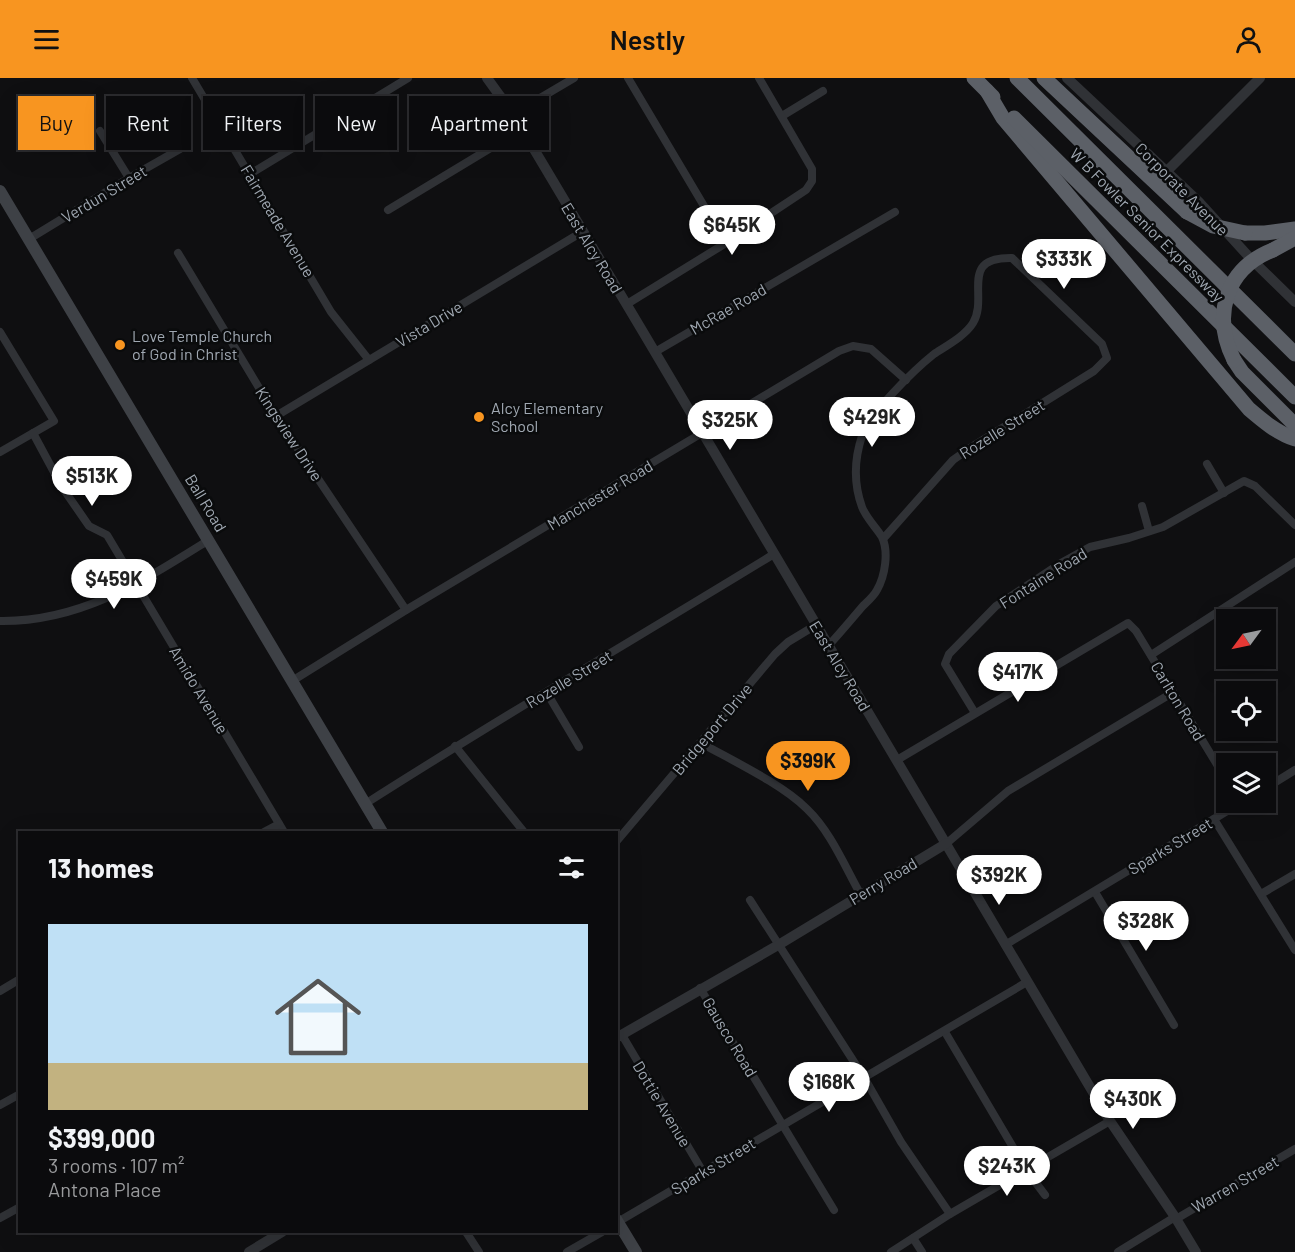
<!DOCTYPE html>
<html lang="en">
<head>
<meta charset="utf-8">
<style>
	:root { --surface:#0b0b0d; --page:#141416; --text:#f1f3f6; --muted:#9a9b9d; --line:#2b2b2e; --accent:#f89520 }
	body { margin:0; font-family:Barlow,sans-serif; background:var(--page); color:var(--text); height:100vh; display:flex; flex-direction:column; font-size:22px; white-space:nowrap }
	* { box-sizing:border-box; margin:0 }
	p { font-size:20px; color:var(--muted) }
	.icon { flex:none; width:33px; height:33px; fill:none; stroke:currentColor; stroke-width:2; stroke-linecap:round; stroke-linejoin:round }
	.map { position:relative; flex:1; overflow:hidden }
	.drawer { position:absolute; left:18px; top:753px; width:600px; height:402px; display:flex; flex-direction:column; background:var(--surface); border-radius:0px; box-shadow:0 6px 24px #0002,0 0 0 2px var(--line) }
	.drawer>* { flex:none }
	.top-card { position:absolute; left:18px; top:18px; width:600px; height:54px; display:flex; gap:12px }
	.needle { width:39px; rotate:237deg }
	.tools { position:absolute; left:1216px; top:531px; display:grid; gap:12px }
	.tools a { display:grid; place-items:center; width:60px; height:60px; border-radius:0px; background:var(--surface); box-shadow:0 6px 24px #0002,0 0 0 2px var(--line); font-size:30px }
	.price { position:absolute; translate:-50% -51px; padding:0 14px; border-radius:21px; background:#fff; color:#222; font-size:20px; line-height:39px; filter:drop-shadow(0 2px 3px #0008) }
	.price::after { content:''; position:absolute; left:50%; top:36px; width:18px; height:14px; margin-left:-9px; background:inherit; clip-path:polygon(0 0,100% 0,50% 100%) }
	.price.selected { background:var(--accent); color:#111 }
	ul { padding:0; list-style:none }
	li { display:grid; align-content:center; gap:12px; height:318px; padding:0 30px }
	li+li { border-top:2px solid var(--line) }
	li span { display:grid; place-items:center; height:186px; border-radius:0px; color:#555 }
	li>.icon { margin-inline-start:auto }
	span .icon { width:108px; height:108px; fill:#fffc; stroke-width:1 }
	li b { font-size:26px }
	h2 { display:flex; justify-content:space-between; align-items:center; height:72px; padding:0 30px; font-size:26px }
	.chip { padding:0 21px; border-radius:0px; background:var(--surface); box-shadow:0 6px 24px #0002,0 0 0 2px var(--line); font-size:21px; line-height:54px }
	.chip.selected { background:var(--accent); color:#111 }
	header { display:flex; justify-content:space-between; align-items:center; height:78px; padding:0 30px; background:var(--accent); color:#111; font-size:27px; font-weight:600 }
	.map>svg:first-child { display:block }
</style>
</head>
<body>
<header><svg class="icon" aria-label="menu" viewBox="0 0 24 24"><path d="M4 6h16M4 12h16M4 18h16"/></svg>Nestly<svg class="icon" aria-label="person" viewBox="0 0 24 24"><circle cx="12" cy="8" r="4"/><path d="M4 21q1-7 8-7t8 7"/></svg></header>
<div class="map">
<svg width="1295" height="1174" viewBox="0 0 1295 1174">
	<rect width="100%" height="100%" fill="#0f0f11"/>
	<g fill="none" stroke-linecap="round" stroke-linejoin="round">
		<g stroke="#303236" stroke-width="8">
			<path d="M 192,0 L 331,234 L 369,282"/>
			<path d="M 628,0 L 726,165"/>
			<path d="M 513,36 L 574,0"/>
			<path d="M 782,38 L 823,13"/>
			<path d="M 100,53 L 129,100"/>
			<path d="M 250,96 L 408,0"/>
			<path d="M 388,132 L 522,51"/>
			<path d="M 29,161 L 129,100 L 180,71"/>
			<path d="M 178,175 L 276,338 L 406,532"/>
			<path d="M 627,226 L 726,165 L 806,112 L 812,103 L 812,91 L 759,0"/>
			<path d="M 0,254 L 54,343 L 0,374"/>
			<path d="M 655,274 L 895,134"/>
			<path d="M 276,338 L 582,154"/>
			<path d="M 33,355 L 62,409 L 89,448 L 107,457 L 284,754"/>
			<path d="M 1207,386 L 1224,415"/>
			<path d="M 1142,428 L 1149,453"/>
			<path d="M 0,543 C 81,544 143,503 209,462"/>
			<path d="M 829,567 C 840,555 851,542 862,529 C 867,524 874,518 877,512 C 885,498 889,474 882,459 C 876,449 866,440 862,429 C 853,404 854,382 862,358 C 870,335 914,292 934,276 C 946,268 965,258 973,245 C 989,219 958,179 1012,180 L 1102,266 L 1107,280 L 1094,293 L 970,370 L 953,382 L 883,461"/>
			<path d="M 1151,577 L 1295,484"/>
			<path d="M 292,603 L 406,532 L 839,273 L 853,268 L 871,271 L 906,302"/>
			<path d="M 547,615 L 579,669"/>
			<path d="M 975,635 L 945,586 L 949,576 L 996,528 L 1061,485 L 1090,469 L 1129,460 L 1163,449 L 1244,403 L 1255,408 L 1295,447"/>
			<path d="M 701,665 C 733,683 782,706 807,731 C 831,754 845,789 861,817"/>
			<path d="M 455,668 L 524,754"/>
			<path d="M 897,682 L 1128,545 L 1136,553 L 1227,703"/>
			<path d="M 1266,710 L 1295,692"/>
			<path d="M 365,726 C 499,640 637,560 774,476"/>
			<path d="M 1214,741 L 1295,872"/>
			<path d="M 264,754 L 279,746"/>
			<path d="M 616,764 L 775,576 L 788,564 L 816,547"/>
			<path d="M 947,765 L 1008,713 L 1172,615"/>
			<path d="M 1095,814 L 1174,947"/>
			<path d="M 1261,816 L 1295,796"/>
			<path d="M 750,822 L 865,1001 L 901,1064 L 950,1136"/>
			<path d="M 1005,867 L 1242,724"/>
			<path d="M 700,910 L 834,1132"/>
			<path d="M 0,913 L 20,901"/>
			<path d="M 945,954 L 1027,1093 L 1045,1117"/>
			<path d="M 622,957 L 703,1094"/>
			<path d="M 0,1027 L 20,1016"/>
			<path d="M 0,1140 L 20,1129"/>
			<path d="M 1176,1141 L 1295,1071"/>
			<path d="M 616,1145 L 1027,904"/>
			<path d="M 466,1154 L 479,1174"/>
			<path d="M 913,1160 L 922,1174"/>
			<path d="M 567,1174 L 602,1154"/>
			<path d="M 891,1174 L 950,1136 L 1110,1043"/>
			<path d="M 1118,1174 L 1175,1139"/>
		</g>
		<g stroke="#303236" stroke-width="10">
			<path d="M 487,0 L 513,36 L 646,259 L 1110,1043 L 1175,1139 L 1196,1174"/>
			<path d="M 1067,0 L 1200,125 L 1251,181 L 1295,224"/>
			<path d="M 1166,94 L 1260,0"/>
			<path d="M 616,960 L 780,866 L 947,765"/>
			<path d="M 249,1174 L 282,1154"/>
		</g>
		<g stroke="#3e4146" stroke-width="12">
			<path d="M 0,113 L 382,754"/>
			<path d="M 616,1141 L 636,1174"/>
		</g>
		<g stroke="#5c6067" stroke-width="15">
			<path d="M 974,0 L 993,19"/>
			<path d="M 1017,0 L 1295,276"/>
			<path d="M 1044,0 L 1187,134"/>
			<path d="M 987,13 L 1003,40 L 1249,331 C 1263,343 1277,355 1295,361"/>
			<path d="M 1014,40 L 1295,319"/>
			<path d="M 1245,155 L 1265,155 L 1295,151"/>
			<path d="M 1273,172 L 1295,160"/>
			<path d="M 1234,282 L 1242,294 L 1295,347"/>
		</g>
		<g stroke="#5c6067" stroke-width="15">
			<path d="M 1187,134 L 1213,148 L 1245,155"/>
			<path d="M 1234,282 C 1212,238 1225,191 1273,172"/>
		</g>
	</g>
	<g fill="#f89520" stroke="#0a0b0c" stroke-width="2">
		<circle cx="120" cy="267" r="6"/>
		<circle cx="479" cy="339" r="6"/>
	</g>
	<g text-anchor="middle" stroke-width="5" stroke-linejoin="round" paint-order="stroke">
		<g font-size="16" fill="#a0a8b2" stroke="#0a0b0c">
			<text transform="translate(1182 111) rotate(45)" y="6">Corporate Avenue</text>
			<text transform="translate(104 116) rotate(-31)" y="6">Verdun Street</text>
			<text transform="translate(278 143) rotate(59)" y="6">Fairmeade Avenue</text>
			<text transform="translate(1147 147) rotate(45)" y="6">W B Fowler Senior Expressway</text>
			<text transform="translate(592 170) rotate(59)" y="6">East Alcy Road</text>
			<text transform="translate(728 231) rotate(-30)" y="6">McRae Road</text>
			<text transform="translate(429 246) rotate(-31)" y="6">Vista Drive</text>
			<text transform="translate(1002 351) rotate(-32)" y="6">Rozelle Street</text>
			<text transform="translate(289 356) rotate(57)" y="6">Kingsview Drive</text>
			<text transform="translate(600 417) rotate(-31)" y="6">Manchester Road</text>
			<text transform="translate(206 425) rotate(59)" y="6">Ball Road</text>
			<text transform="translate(1043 500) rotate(-32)" y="6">Fontaine Road</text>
			<text transform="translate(840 588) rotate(59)" y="6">East Alcy Road</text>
			<text transform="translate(569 601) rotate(-31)" y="6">Rozelle Street</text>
			<text transform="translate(199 612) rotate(59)" y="6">Amido Avenue</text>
			<text transform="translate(1178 623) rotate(59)" y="6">Carlton Road</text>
			<text transform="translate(712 651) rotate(-50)" y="6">Bridgeport Drive</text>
			<text transform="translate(1170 768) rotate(-31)" y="6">Sparks Street</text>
			<text transform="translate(883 803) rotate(-31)" y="6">Perry Road</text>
			<text transform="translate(730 959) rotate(59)" y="6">Gausco Road</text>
			<text transform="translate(662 1026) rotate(59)" y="6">Dottie Avenue</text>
			<text transform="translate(713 1088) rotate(-31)" y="6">Sparks Street</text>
			<text transform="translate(1235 1106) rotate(-30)" y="6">Warren Street</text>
		</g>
		<g font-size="16" fill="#a0a8b2" stroke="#0a0b0c" text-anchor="start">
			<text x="132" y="264">Love Temple Church<tspan x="132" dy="18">of God in Christ</tspan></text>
			<text x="491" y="336">Alcy Elementary<tspan x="491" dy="18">School</tspan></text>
		</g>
	</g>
</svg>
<div class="tools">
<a><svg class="needle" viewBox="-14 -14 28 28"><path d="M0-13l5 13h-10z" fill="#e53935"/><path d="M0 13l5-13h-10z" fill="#9a9b9d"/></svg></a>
<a><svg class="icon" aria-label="locate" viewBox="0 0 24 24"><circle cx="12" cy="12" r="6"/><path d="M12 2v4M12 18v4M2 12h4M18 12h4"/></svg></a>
<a><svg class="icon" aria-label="layers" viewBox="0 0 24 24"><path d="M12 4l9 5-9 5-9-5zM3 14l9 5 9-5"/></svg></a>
</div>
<b class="price" style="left:732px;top:178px">$645K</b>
<b class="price" style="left:1064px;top:212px">$333K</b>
<b class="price" style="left:872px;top:370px">$429K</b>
<b class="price" style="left:730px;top:373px">$325K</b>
<b class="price" style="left:92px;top:429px">$513K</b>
<b class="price" style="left:114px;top:532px">$459K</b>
<b class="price" style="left:1018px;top:625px">$417K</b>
<b class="price selected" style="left:808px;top:714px">$399K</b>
<b class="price" style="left:999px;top:828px">$392K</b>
<b class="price" style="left:1146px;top:874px">$328K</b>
<b class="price" style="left:829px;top:1035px">$168K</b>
<b class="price" style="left:1133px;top:1052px">$430K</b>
<b class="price" style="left:1007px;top:1119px">$243K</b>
<div class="top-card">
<a class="chip selected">Buy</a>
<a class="chip">Rent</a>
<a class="chip">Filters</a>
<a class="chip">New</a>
<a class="chip">Apartment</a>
</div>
<section class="drawer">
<h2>13 homes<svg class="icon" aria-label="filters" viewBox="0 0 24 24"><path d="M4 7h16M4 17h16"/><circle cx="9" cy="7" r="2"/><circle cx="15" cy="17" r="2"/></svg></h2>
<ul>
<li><span style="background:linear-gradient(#bfe0f5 75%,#c2b280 0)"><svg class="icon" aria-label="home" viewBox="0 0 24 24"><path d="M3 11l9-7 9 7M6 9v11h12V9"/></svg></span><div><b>$399,000</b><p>3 rooms · 107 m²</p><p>Antona Place</p></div></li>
</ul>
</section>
</div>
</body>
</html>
